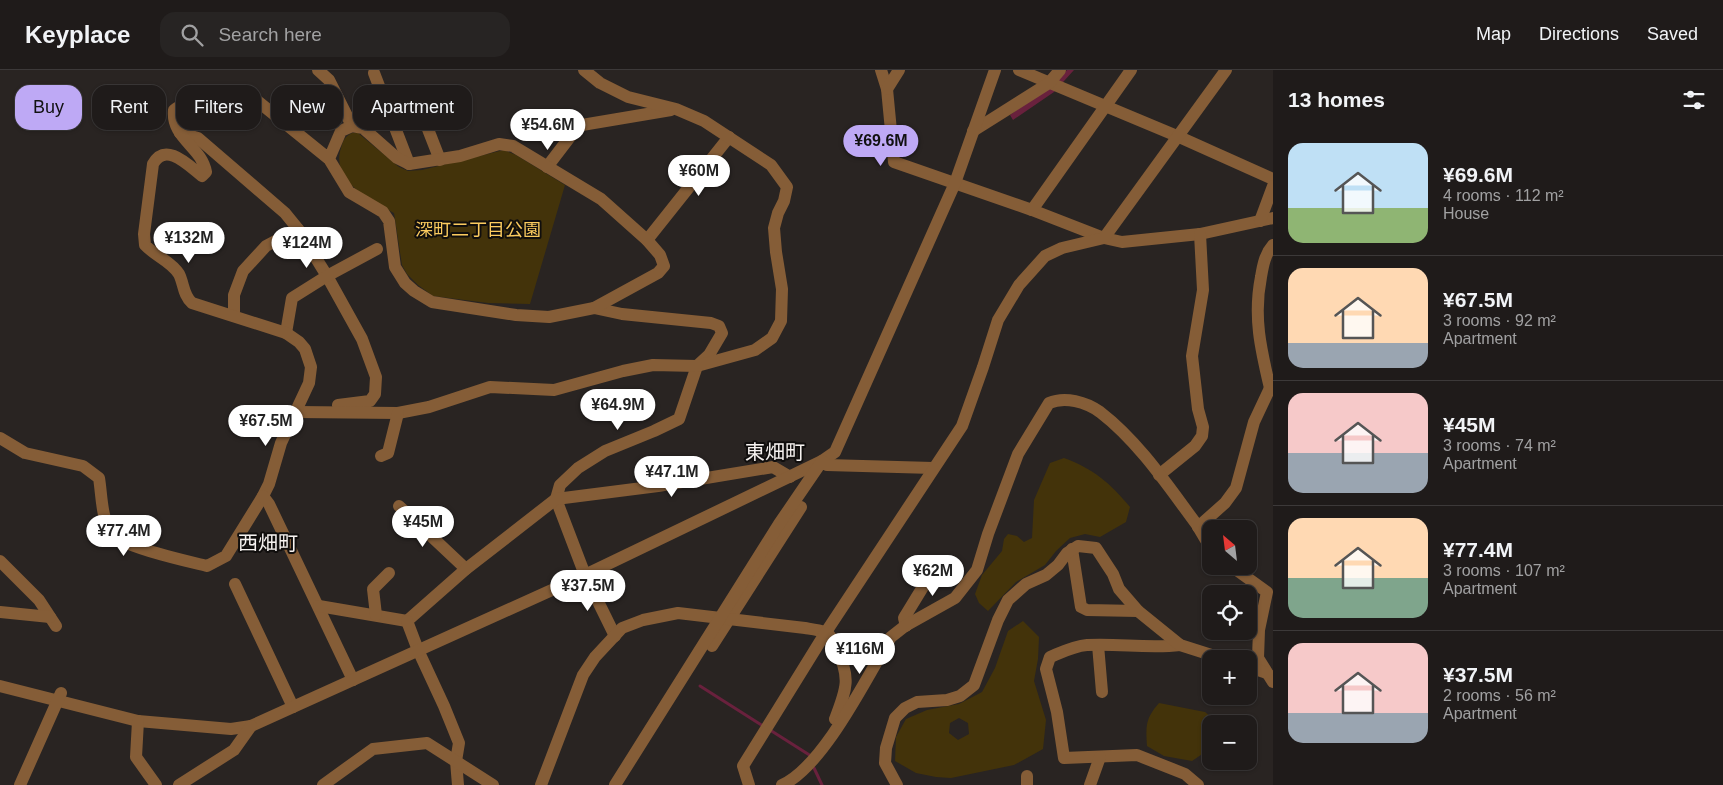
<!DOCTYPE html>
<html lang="en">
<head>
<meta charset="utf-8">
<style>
	:root { --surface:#1f1b1a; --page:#272423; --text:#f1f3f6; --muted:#a1a1a2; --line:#3c3939; --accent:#bea9f5 }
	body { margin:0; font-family:Helvetica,"Noto Sans JP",sans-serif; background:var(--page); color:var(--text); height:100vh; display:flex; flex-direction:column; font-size:19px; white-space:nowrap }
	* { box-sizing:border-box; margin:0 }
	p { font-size:16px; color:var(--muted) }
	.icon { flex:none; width:28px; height:28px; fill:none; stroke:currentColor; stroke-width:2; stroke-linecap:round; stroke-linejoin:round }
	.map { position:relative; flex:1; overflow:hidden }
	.side { display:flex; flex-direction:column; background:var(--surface); width:450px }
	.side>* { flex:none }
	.guide { position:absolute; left:15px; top:15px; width:475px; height:45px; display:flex; gap:10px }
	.needle { width:32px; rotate:332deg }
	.tools { position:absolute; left:1202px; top:450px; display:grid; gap:10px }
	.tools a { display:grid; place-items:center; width:55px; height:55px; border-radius:10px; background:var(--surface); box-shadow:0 1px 4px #0004,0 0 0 1px var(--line); font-size:25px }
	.price { position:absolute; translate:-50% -42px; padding:0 11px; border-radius:18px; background:#fff; color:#222; font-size:16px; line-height:32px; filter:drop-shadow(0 1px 2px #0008) }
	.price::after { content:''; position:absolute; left:50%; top:30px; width:15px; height:11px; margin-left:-8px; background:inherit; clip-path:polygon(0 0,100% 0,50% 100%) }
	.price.active { background:var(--accent); color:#111 }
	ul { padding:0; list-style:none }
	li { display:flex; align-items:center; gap:15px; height:125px; padding:0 15px }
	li+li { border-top:1px solid var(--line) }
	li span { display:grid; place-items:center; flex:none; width:140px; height:100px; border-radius:15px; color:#555 }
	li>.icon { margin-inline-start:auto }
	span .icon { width:60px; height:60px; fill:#fffc; stroke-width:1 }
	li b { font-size:21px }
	h2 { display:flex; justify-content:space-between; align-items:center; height:60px; padding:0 15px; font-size:21px }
	.tag { padding:0 18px; border-radius:15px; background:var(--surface); box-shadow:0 1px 4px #0004,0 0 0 1px var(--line); font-size:18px; line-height:45px }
	.tag.active { background:var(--accent); color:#111 }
	header { display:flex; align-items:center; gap:30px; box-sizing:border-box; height:70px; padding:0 25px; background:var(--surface); border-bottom:1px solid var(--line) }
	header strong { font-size:24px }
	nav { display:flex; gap:28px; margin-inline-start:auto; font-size:18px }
	.search { width:350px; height:45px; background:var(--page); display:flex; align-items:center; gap:12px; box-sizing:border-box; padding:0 18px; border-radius:15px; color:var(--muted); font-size:19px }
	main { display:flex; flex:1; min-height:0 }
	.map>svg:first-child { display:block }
</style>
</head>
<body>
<header>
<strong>Keyplace</strong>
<div class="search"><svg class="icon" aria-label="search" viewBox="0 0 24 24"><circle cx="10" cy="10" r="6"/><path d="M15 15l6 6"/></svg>Search here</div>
<nav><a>Map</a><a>Directions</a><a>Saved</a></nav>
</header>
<main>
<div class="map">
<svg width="1273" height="715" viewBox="0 0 1273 715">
	<rect width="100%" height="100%" fill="#292422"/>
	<g fill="#43330a" fill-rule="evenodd">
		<path d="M 352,63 L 358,63 L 399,97 L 408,101 L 422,100 L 504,80 L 516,85 L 565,115 L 530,234 L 488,233 L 433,226 L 418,215 L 407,204 L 402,195 L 394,143 C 372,131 330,111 341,78 C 343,71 344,67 352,63 Z"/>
		<path d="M 1064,388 C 1094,399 1110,413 1130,437 L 1126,452 L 1100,467 L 1085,464 L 1070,468 L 1056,481 L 1045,495 L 1016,512 L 988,541 L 979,533 L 975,524 L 982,505 L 1002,481 L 1004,469 L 1008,464 L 1017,466 L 1024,472 L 1032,468 L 1034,430 L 1050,393 Z"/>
		<path d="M 1023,551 L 1039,567 L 1038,589 L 1034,611 L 1046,650 L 1043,679 L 1014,695 L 951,708 L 936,707 L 916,703 L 895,691 L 896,667 L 906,649 L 927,640 L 959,634 L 982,622 L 995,598 L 1008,561 ZM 959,648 L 968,653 L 969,664 L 958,670 L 949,663 L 950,653 Z"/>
		<path d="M 1159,633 L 1205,642 L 1219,654 L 1211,654 L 1211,678 L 1192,691 L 1164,686 L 1147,676 C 1146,656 1145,649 1159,633 Z"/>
	</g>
	<path fill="#69213d" d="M 1067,0 L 1074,0 L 1054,22 L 1013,50 L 1010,45 L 1060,8 Z"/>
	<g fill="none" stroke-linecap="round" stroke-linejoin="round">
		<g stroke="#69213d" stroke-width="3">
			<path d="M 700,616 L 763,656"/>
			<path d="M 770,660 L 811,686"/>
			<path d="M 814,698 L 822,715"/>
		</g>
		<g stroke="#855d37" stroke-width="12">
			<path d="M 318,0 L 329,10 L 352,56"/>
			<path d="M 881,0 L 887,19 L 894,92 L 1032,140 L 1104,168 L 1122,172 L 1200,164 L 1273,148"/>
			<path d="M 1019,0 L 1177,66 L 1273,109"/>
			<path d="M 374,3 L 409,94"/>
			<path d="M 887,19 L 899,0"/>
			<path d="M 417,31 L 440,90"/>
			<path d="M 973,61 L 1049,13 L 1060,0"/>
			<path d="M 180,63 L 198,68 L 285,143 L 298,159 L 327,206 L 362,269 L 376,307 L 375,324 L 370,331 L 338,335"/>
			<path d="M 547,97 L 576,59 L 582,55 L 671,40"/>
			<path d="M 1032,140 L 1131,0"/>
			<path d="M 1260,151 L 1273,116"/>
			<path d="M 647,170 L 729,67"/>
			<path d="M 594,238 L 622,244 L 711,253 L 719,256 L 722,263 L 709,285 L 697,296 L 679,349 L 654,361 L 605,381 L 578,398 L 560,415 L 556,429 L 585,505 L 615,566"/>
			<path d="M 234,246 L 234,225 L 243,201 L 266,176 L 298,159"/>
			<path d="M 286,263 L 292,228 L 327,206 L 377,179"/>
			<path d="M 1270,318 C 1261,280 1253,247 1261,207 C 1263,195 1265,184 1273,175"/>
			<path d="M 297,342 L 398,343 L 429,337 L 490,317 L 554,320 L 623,301 L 653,295 L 697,296 L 755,280 L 772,268 L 781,251 L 782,219 L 776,182 L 774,158 L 778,143 L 784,131 L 787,117 L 771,95 L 704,51 L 676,39 L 628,27 L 600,13 L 584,0"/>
			<path d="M 0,368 L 25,383 L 83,396 L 99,408 C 102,426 101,448 112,464 C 119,476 191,492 207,496 L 226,486 L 263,426 L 269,414 L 281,373 L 309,313 L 311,297 L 305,279 L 299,272 L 286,263 L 192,233 C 183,225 184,214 179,204 C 171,191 155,186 145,175 L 144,164 L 153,94 C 166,71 189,96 202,106 L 206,102 C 202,77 171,68 174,40 C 186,30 228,21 245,21 L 329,89 L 349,122 L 383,142 L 389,151 L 395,197 L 405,213 L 414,221 L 432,232 L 516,245 L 549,247 L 594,238 L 658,203 L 664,196 L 660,185 L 647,170 L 601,129 L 513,76 L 499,74 L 460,86 L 409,94 L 397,88 L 363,58 L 352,56 L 341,61 L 329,89"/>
			<path d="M 381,386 L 388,383 L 398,343"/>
			<path d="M 1159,405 L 1195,376 L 1202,366 L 1203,357 L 1198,339 L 1192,286 L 1203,220 L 1200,164"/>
			<path d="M 263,426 L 269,434 L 353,610"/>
			<path d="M 399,436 L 466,499"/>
			<path d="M 1198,457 L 1225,433 L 1236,418 L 1254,352 L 1270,318 L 1273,315"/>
			<path d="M 1072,479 L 1081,537 L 1087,540 L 1138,541"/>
			<path d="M 0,491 L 39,530 L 56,556"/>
			<path d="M 1231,496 L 1267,522 L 1259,560 L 1258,588 L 1273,612"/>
			<path d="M 235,514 L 293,637"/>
			<path d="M 319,536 L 407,551"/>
			<path d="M 0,542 L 50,547"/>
			<path d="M 376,545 L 373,519 L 389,503"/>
			<path d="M 407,551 L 466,499 L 556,429 L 658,416 L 773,397 L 790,407"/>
			<path d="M 407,551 L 418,580 L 444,636 L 459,673 L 456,691 L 458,715"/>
			<path d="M 906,556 L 904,548 L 937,494"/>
			<path d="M 1098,575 L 1102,622"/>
			<path d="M 1180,575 C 1149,579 1118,573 1087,575 C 1074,576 1062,582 1050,587 L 1046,599 L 1057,642 L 1064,688 L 1137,685 L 1185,704 L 1198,715"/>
			<path d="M 712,576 L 801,437"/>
			<path d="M 1249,597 L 1267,603"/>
			<path d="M 0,616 L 138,651 L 231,659 L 251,656 L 585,505 L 822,391 L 835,382 L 955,113 L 995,0"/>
			<path d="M 138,651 L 136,687 L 156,715"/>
			<path d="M 20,715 L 61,623"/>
			<path d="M 179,715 L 234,680 L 251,656"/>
			<path d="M 323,715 L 373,679 L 427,673 L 493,715"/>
			<path d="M 541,715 L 583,605 L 595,587 L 622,558 L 643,550 L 678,543 L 805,558 C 811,559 819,560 825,562 C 831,565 834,571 836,577 C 851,608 847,618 835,649"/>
			<path d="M 615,715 L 779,454 L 822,391 L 827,395 L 933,398"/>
			<path d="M 749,715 L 743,696 L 826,562 L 962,356 L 983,297 L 998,250 L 1019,215 L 1045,186 L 1062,178 L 1104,168 L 1226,0"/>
			<path d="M 782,715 C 823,697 867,607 891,567 L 905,556 L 955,528 L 977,500 L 988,464 L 1018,384 L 1049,333 C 1065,326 1086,332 1100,342 C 1139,372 1168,416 1197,455 C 1202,463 1206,471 1211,478"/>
			<path d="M 897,715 L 885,693 L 886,678 L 895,648 L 905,638 L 917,632 L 947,630 L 960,626 L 974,615 L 998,550 L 1008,530 L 1026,514 L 1046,505 L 1058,495 L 1067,483 L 1078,476 L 1096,478 L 1113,504 L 1119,519 L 1138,541 L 1180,575 L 1224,589"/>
			<path d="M 1027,715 L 1027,706"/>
			<path d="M 1090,715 L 1100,687"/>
		</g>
	</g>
	<g text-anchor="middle" stroke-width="4" stroke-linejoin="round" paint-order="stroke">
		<g font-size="18" fill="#fbcb5f" stroke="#100e0d">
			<text x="478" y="166">深町二丁目公園</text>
		</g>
		<g font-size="20" fill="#f6f2f0" stroke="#100e0d">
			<text x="775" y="389">東畑町</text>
			<text x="268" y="480">西畑町</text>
		</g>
	</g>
</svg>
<div class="tools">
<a><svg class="needle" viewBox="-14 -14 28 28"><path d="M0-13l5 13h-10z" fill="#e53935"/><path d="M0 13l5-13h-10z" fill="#a1a1a2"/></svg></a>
<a><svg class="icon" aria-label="locate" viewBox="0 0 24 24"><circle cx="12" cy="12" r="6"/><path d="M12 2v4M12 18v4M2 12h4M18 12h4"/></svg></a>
<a>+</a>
<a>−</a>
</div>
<b class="price" style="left:548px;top:81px">¥54.6M</b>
<b class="price active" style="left:881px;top:97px">¥69.6M</b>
<b class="price" style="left:699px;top:127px">¥60M</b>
<b class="price" style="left:189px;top:194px">¥132M</b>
<b class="price" style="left:307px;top:199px">¥124M</b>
<b class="price" style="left:618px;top:361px">¥64.9M</b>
<b class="price" style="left:266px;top:377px">¥67.5M</b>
<b class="price" style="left:672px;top:428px">¥47.1M</b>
<b class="price" style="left:423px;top:478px">¥45M</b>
<b class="price" style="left:124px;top:487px">¥77.4M</b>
<b class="price" style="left:933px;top:527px">¥62M</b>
<b class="price" style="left:588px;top:542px">¥37.5M</b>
<b class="price" style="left:860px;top:605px">¥116M</b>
<div class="guide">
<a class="tag active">Buy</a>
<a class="tag">Rent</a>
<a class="tag">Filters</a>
<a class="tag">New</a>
<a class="tag">Apartment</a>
</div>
</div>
<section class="side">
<h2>13 homes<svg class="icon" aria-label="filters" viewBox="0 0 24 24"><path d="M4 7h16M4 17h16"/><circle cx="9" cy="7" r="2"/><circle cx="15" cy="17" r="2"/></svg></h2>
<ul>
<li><span style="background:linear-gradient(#bfe0f5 65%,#8fb573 0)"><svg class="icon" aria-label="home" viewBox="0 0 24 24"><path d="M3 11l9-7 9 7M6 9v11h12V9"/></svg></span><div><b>¥69.6M</b><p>4 rooms · 112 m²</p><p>House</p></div></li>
<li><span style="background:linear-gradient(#ffd9b3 75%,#9aa5b1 0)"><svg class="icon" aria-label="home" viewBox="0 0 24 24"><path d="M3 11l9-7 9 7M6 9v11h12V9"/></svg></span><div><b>¥67.5M</b><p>3 rooms · 92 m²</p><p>Apartment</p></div></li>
<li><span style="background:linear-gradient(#f6c9c9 60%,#9aa5b1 0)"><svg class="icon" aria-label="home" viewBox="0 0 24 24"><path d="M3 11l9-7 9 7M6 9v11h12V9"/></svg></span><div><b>¥45M</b><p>3 rooms · 74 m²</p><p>Apartment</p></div></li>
<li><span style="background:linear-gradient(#ffd9b3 60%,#7fa58c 0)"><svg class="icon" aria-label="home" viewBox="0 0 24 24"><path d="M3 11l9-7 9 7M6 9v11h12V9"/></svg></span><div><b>¥77.4M</b><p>3 rooms · 107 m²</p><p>Apartment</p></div></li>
<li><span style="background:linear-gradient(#f6c9c9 70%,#9aa5b1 0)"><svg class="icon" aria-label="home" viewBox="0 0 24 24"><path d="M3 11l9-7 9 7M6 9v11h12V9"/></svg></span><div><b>¥37.5M</b><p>2 rooms · 56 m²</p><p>Apartment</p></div></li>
</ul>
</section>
</main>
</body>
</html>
